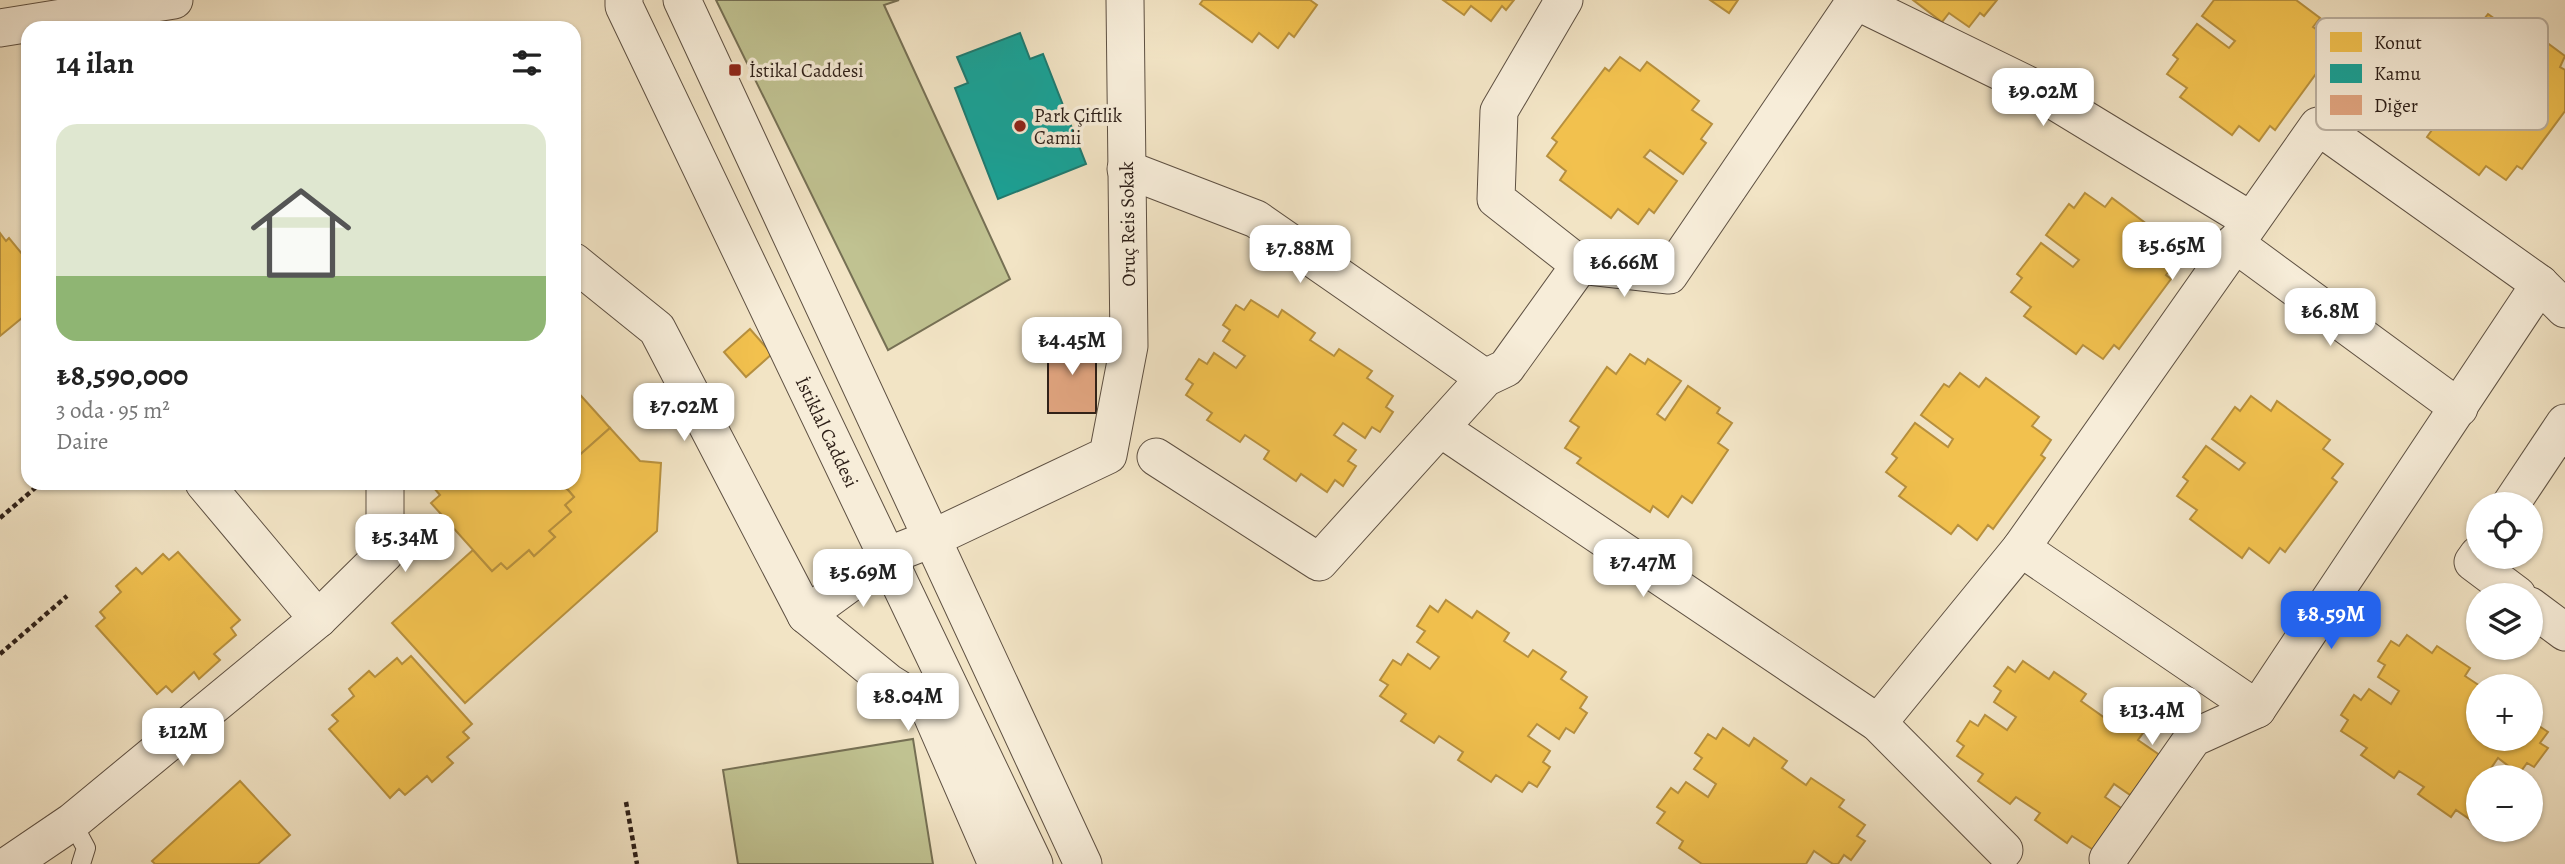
<!DOCTYPE html>
<html lang="tr">
<head>
<meta charset="utf-8">
<style>
	:root { --surface:#fff; --page:#f6f6f6; --text:#222; --muted:#767676; --line:#e0e0e0; --accent:#2563eb }
	body { margin:0; font-family:Alegreya,serif; background:var(--page); color:var(--text); height:100vh; display:flex; flex-direction:column; font-size:26px; white-space:nowrap }
	* { box-sizing:border-box; margin:0 }
	p { font-size:23px; color:var(--muted) }
	.icon { flex:none; width:38px; height:38px; fill:none; stroke:currentColor; stroke-width:2; stroke-linecap:round; stroke-linejoin:round }
	.map { position:relative; flex:1; overflow:hidden }
	.sheet { position:absolute; left:21px; top:21px; width:560px; height:469px; display:flex; flex-direction:column; background:var(--surface); border-radius:21px; box-shadow:0 2px 5px #0004 }
	.sheet>* { flex:none }
	.controls { position:absolute; left:2466px; top:492px; display:grid; gap:14px }
	.controls a { display:grid; place-items:center; width:77px; height:77px; border-radius:50%; background:var(--surface); box-shadow:0 2px 5px #0004; font-size:35px }
	.price { position:absolute; translate:-50% -60px; padding:0 16px; border-radius:14px; background:#fff; color:#222; font-size:23px; line-height:46px; filter:drop-shadow(0 2px 4px #0008) }
	.price::after { content:''; position:absolute; left:50%; top:42px; width:21px; height:16px; margin-left:-10px; background:inherit; clip-path:polygon(0 0,100% 0,50% 100%) }
	.price.active { background:var(--accent); color:#fff }
	ul { padding:0; list-style:none }
	li { display:grid; align-content:center; gap:14px; height:371px; padding:0 35px }
	li+li { border-top:2px solid var(--line) }
	li span { display:grid; place-items:center; height:217px; border-radius:21px; color:#555 }
	li>.icon { margin-inline-start:auto }
	span .icon { width:126px; height:126px; fill:#fffc; stroke-width:1 }
	li b { font-size:30px }
	h2 { display:flex; justify-content:space-between; align-items:center; height:84px; padding:0 35px; font-size:30px }
	.map>svg:first-child { display:block }
</style>
</head>
<body>
<div class="map">
<svg width="2565" height="864" viewBox="0 0 2565 864">
	<rect width="100%" height="100%" fill="#f2e4c5"/>
	<filter id="stains"><feTurbulence type="fractalNoise" baseFrequency=".00286" numOctaves="4"/><feColorMatrix values="0 0 0 0 .2 0 0 0 0 .09 0 0 0 0 .02 0 0 0 .5 -.17"/></filter>
	<radialGradient id="worn" r=".72"><stop offset=".6" stop-color="#630" stop-opacity="0"/><stop offset="1" stop-color="#630" stop-opacity=".3"/></radialGradient>
	<g fill="#c0c291" stroke="#767054" stroke-width="2">
		<path d="M 716,0 L 899,0 L 884,5 L 1010,279 L 888,350 Z"/>
		<path d="M 913,739 L 933,864 L 738,864 L 723,770 Z"/>
	</g>
	<g fill="#f2c14e" stroke="#b7903e" stroke-width="2">
		<path d="M 1203,0 L 1310,0 L 1317,5 L 1294,37 L 1289,33 L 1278,48 L 1259,33 L 1252,42 L 1200,4 Z"/>
		<path d="M 1443,0 L 1514,0 L 1506,10 L 1502,6 L 1491,21 L 1471,6 L 1464,15 Z"/>
		<path d="M 1710,0 L 1738,0 L 1729,13 Z"/>
		<path d="M 1913,0 L 1997,0 L 1984,16 L 1980,13 L 1969,27 L 1949,13 L 1942,22 Z"/>
		<path d="M 2214,0 L 2296,0 L 2320,18 L 2313,27 L 2333,41 L 2322,56 L 2326,60 L 2275,130 L 2270,126 L 2259,141 L 2239,126 L 2232,135 L 2180,97 L 2187,88 L 2167,74 L 2178,59 L 2173,55 L 2197,24 L 2229,48 L 2235,41 L 2202,16 Z"/>
		<path d="M 2488,14 L 2508,28 L 2515,19 L 2565,56 L 2560,67 L 2565,70 L 2565,111 L 2522,169 L 2517,166 L 2506,180 L 2486,166 L 2479,175 L 2427,137 L 2434,127 L 2414,113 L 2425,98 L 2420,95 L 2444,64 L 2477,88 L 2482,80 L 2449,56 L 2472,25 L 2477,28 Z"/>
		<path d="M 1620,57 L 1640,71 L 1647,62 L 1699,101 L 1692,110 L 1712,124 L 1701,139 L 1706,143 L 1683,174 L 1650,150 L 1644,157 L 1677,181 L 1654,213 L 1649,209 L 1638,224 L 1618,209 L 1611,218 L 1560,180 L 1566,171 L 1547,156 L 1557,142 L 1552,138 L 1605,68 L 1609,71 Z"/>
		<path d="M 2085,193 L 2105,207 L 2112,198 L 2164,237 L 2157,246 L 2177,261 L 2166,275 L 2171,279 L 2119,349 L 2114,345 L 2103,359 L 2083,345 L 2076,354 L 2024,316 L 2031,307 L 2011,292 L 2022,278 L 2017,274 L 2041,243 L 2073,267 L 2079,260 L 2046,235 L 2069,204 L 2074,208 Z"/>
		<path d="M 0,233 L 6,241 L 9,238 L 27,260 L 24,262 L 28,266 L 28,313 L 0,336 Z"/>
		<path d="M 1251,300 L 1278,317 L 1282,310 L 1315,333 L 1310,340 L 1334,356 L 1339,349 L 1372,371 L 1367,378 L 1393,396 L 1386,407 L 1393,412 L 1380,432 L 1372,427 L 1365,438 L 1343,423 L 1334,435 L 1356,450 L 1348,461 L 1356,466 L 1343,486 L 1335,480 L 1327,492 L 1301,474 L 1296,481 L 1264,459 L 1269,451 L 1245,435 L 1240,442 L 1207,420 L 1212,413 L 1186,395 L 1193,384 L 1186,379 L 1199,359 L 1207,364 L 1214,353 L 1236,368 L 1245,356 L 1223,341 L 1230,330 L 1223,325 L 1236,305 L 1244,310 Z"/>
		<path d="M 750,329 L 772,354 L 746,377 L 724,352 Z"/>
		<path d="M 1630,354 L 1645,364 L 1648,359 L 1681,381 L 1657,414 L 1665,420 L 1688,386 L 1720,408 L 1717,413 L 1732,423 L 1718,443 L 1728,450 L 1692,503 L 1682,496 L 1668,517 L 1653,506 L 1650,512 L 1577,463 L 1581,458 L 1565,448 L 1579,427 L 1570,421 L 1607,367 L 1616,374 Z"/>
		<path d="M 1960,373 L 1979,387 L 1986,378 L 2039,417 L 2032,426 L 2051,440 L 2041,455 L 2045,458 L 1993,529 L 1988,525 L 1977,540 L 1958,525 L 1951,534 L 1899,496 L 1906,487 L 1886,472 L 1897,458 L 1892,454 L 1915,423 L 1948,447 L 1953,439 L 1921,415 L 1944,384 L 1949,387 Z"/>
		<path d="M 574,388 L 610,428 L 574,460 Z"/>
		<path d="M 2251,396 L 2271,411 L 2277,401 L 2330,440 L 2323,449 L 2343,464 L 2332,478 L 2337,482 L 2285,552 L 2280,548 L 2269,563 L 2249,548 L 2242,558 L 2190,519 L 2197,510 L 2177,496 L 2188,481 L 2183,477 L 2206,446 L 2239,470 L 2245,463 L 2212,439 L 2235,407 L 2240,411 Z"/>
		<path d="M 610,428 L 640,461 L 661,463 L 657,531 L 465,703 L 392,623 L 473,550 L 492,571 L 501,563 L 507,569 L 529,550 L 534,556 L 555,537 L 549,531 L 571,512 L 565,505 L 574,497 L 562,483 L 574,483 L 574,460 Z"/>
		<path d="M 440,483 L 562,483 L 574,497 L 565,505 L 571,512 L 549,531 L 555,537 L 534,556 L 529,550 L 507,569 L 501,563 L 492,571 L 431,503 L 440,495 L 434,488 Z"/>
		<path d="M 178,552 L 240,620 L 231,628 L 236,635 L 214,654 L 220,660 L 199,679 L 194,672 L 172,692 L 166,686 L 157,694 L 96,626 L 105,618 L 100,612 L 121,592 L 116,586 L 136,568 L 142,574 L 163,554 L 169,560 Z"/>
		<path d="M 1446,600 L 1472,618 L 1477,611 L 1509,633 L 1504,641 L 1528,657 L 1533,650 L 1566,672 L 1561,679 L 1587,697 L 1580,708 L 1587,713 L 1574,733 L 1566,728 L 1559,739 L 1537,724 L 1528,736 L 1550,751 L 1543,762 L 1550,767 L 1537,787 L 1529,782 L 1522,792 L 1496,775 L 1491,782 L 1458,760 L 1463,752 L 1439,736 L 1434,743 L 1401,721 L 1406,714 L 1380,696 L 1388,685 L 1380,680 L 1393,660 L 1401,665 L 1408,654 L 1430,669 L 1439,657 L 1417,642 L 1425,631 L 1417,626 L 1430,606 L 1438,612 Z"/>
		<path d="M 2407,635 L 2432,653 L 2437,646 L 2470,668 L 2465,676 L 2480,686 L 2478,738 L 2530,738 L 2530,720 L 2548,732 L 2540,743 L 2548,748 L 2534,767 L 2527,763 L 2519,774 L 2498,758 L 2489,771 L 2498,777 L 2478,777 L 2478,825 L 2456,810 L 2451,817 L 2418,794 L 2424,787 L 2399,771 L 2394,778 L 2361,755 L 2367,748 L 2341,731 L 2348,720 L 2341,715 L 2354,695 L 2361,700 L 2369,689 L 2391,704 L 2399,691 L 2378,677 L 2385,665 L 2378,661 L 2391,641 L 2399,646 Z"/>
		<path d="M 411,656 L 472,724 L 463,732 L 469,738 L 447,757 L 453,763 L 432,782 L 427,776 L 405,795 L 399,789 L 390,798 L 329,729 L 338,721 L 332,715 L 354,696 L 349,689 L 369,671 L 375,677 L 397,658 L 402,664 Z"/>
		<path d="M 2023,661 L 2049,679 L 2054,672 L 2086,694 L 2081,701 L 2105,718 L 2110,710 L 2143,733 L 2138,740 L 2164,758 L 2136,799 L 2114,784 L 2105,797 L 2127,812 L 2098,853 L 2072,836 L 2067,843 L 2035,820 L 2040,813 L 2016,797 L 2010,804 L 1978,781 L 1983,774 L 1957,756 L 1964,746 L 1957,741 L 1970,721 L 1978,726 L 1985,715 L 2007,730 L 2016,717 L 1994,702 L 2001,691 L 1994,686 L 2008,667 L 2015,672 Z"/>
		<path d="M 1723,728 L 1749,746 L 1754,738 L 1787,761 L 1782,768 L 1806,785 L 1811,778 L 1844,800 L 1839,807 L 1865,825 L 1857,836 L 1865,841 L 1851,860 L 1844,855 L 1838,864 L 1833,864 L 1814,851 L 1806,864 L 1702,864 L 1679,848 L 1683,841 L 1657,823 L 1665,812 L 1657,807 L 1671,788 L 1678,793 L 1686,782 L 1708,797 L 1716,784 L 1694,769 L 1702,758 L 1695,753 L 1708,734 L 1716,739 Z"/>
		<path d="M 240,781 L 290,835 L 258,864 L 155,864 L 152,861 Z"/>
	</g>
	<path fill="#17a398" stroke="#1d7b71" stroke-width="2" d="M 1020,33 L 1030,59 L 1043,54 L 1086,164 L 998,199 L 955,88 L 968,83 L 957,57 Z"/>
	<rect fill="#e1a580" stroke="#2c1e17" stroke-width="2" x="1048" y="341" width="48" height="72"/>
	<g fill="none" stroke-linecap="round" stroke-linejoin="round">
		<g stroke="#5e5042" stroke-width="20">
			<path id="lane" d="M 72,822 L 86,848 L 81,864"/>
		</g>
		<g stroke="#5e5042" stroke-width="39">
			<g id="street">
				<path id="s1" d="M 624,0 L 624,6 L 1034,864"/>
				<path d="M 682,0 L 1083,864"/>
				<path d="M 1564,0 L 1499,111 L 1496,199 L 1580,265 L 1669,275 L 1856,0"/>
				<path d="M 1856,1 L 2028,85 L 2250,220"/>
				<path d="M 0,28 L 174,0"/>
				<path d="M 1126,169 L 1256,219 L 1485,378"/>
				<path d="M 2234,243 L 2459,408"/>
				<path d="M 574,262 L 657,329 L 806,615 L 889,683 L 929,708 L 997,864"/>
				<path d="M 1440,428 L 1878,723 L 2004,850"/>
				<path d="M 1156,457 L 1319,562 L 1485,378 L 1506,368 L 1580,265"/>
				<path d="M 204,483 L 318,619"/>
				<path d="M 2511,504 L 2565,423"/>
				<path d="M 2021,548 L 2257,709 L 2540,284"/>
				<path d="M 2478,555 L 2473,562 L 2517,595"/>
				<path d="M 2530,606 L 2565,632"/>
				<path d="M 806,615 L 887,556 L 931,539 L 1108,455 L 1129,346 L 1125,0"/>
				<path d="M 1878,723 L 2021,548 L 2318,126 L 2540,284 L 2565,309"/>
				<path d="M 2108,859 L 2193,738 L 2257,709"/>
				<path d="M 10,864 L 72,822 L 318,619 L 385,553 L 385,483"/>
			</g>
		</g>
		<g stroke="#2c1e17" stroke-width="4.5" stroke-dasharray="5 3.5" stroke-linecap="butt">
			<path d="M 0,518 L 41,483"/>
			<path d="M 0,654 L 67,596"/>
			<path d="M 626,802 L 637,864"/>
		</g>
		<use href="#lane" stroke="#f7edd9" stroke-width="18"/>
		<use href="#street" stroke="#f7edd9" stroke-width="37"/>
	</g>
	<g fill="#8f2418" stroke="#f7edd9" stroke-width="2.5">
		<rect x="728" y="63" width="14" height="14" rx="3.5"/>
		<circle cx="1020" cy="126" r="7"/>
	</g>
	<g text-anchor="middle" stroke-width="7" stroke-linejoin="round" paint-order="stroke">
		<g font-size="19" fill="#2c1e17" stroke="#f7edd9" text-anchor="start">
			<text x="749" y="77">İstikal Caddesi</text>
			<text x="1034" y="122">Park Çiftlik<tspan x="1034" dy="22">Camii</tspan></text>
		</g>
		<g font-size="19" fill="#2c1e17" stroke="#f7edd9">
			<text transform="translate(1127 224) rotate(-91)" y="7">Oruç Reis Sokak</text>
			<text dy="7" stroke="none"><textPath href="#s1" startOffset="478">İstiklal Caddesi</textPath></text>
		</g>
	</g>
	<rect x="2316" y="18" width="232" height="112" rx="10" fill="#f7edd9" stroke="#baaf9f" stroke-width="2"/>
	<rect x="2330" y="32" width="32" height="20" fill="#f2c14e"/>
	<rect x="2330" y="64" width="32" height="19" fill="#17a398"/>
	<rect x="2330" y="95" width="32" height="20" fill="#e1a580"/>
	<g font-size="19" fill="#2c1e17">
		<text x="2374" y="49">Konut</text>
		<text x="2374" y="80">Kamu</text>
		<text x="2374" y="112">Diğer</text>
	</g>
	<rect width="100%" height="100%" filter="url(#stains)"/>
	<rect width="100%" height="100%" fill="url(#worn)"/>
</svg>
<div class="controls">
<a><svg class="icon" aria-label="locate" viewBox="0 0 24 24"><circle cx="12" cy="12" r="6"/><path d="M12 2v4M12 18v4M2 12h4M18 12h4"/></svg></a>
<a><svg class="icon" aria-label="layers" viewBox="0 0 24 24"><path d="M12 4l9 5-9 5-9-5zM3 14l9 5 9-5"/></svg></a>
<a>+</a>
<a>−</a>
</div>
<b class="price" style="left:2043px;top:128px">₺9.02M</b>
<b class="price" style="left:2172px;top:282px">₺5.65M</b>
<b class="price" style="left:1300px;top:285px">₺7.88M</b>
<b class="price" style="left:1624px;top:299px">₺6.66M</b>
<b class="price" style="left:2330px;top:348px">₺6.8M</b>
<b class="price" style="left:1072px;top:377px">₺4.45M</b>
<b class="price" style="left:684px;top:443px">₺7.02M</b>
<b class="price" style="left:405px;top:574px">₺5.34M</b>
<b class="price" style="left:1643px;top:599px">₺7.47M</b>
<b class="price" style="left:863px;top:609px">₺5.69M</b>
<b class="price active" style="left:2331px;top:651px">₺8.59M</b>
<b class="price" style="left:908px;top:733px">₺8.04M</b>
<b class="price" style="left:2152px;top:747px">₺13.4M</b>
<b class="price" style="left:183px;top:768px">₺12M</b>
<section class="sheet">
<h2>14 ilan<svg class="icon" aria-label="filters" viewBox="0 0 24 24"><path d="M4 7h16M4 17h16"/><circle cx="9" cy="7" r="2"/><circle cx="15" cy="17" r="2"/></svg></h2>
<ul>
<li><span style="background:linear-gradient(#dfe7d0 70%,#8fb573 0)"><svg class="icon" aria-label="home" viewBox="0 0 24 24"><path d="M3 11l9-7 9 7M6 9v11h12V9"/></svg></span><div><b>₺8,590,000</b><p>3 oda · 95 m²</p><p>Daire</p></div></li>
</ul>
</section>
</div>
</body>
</html>
